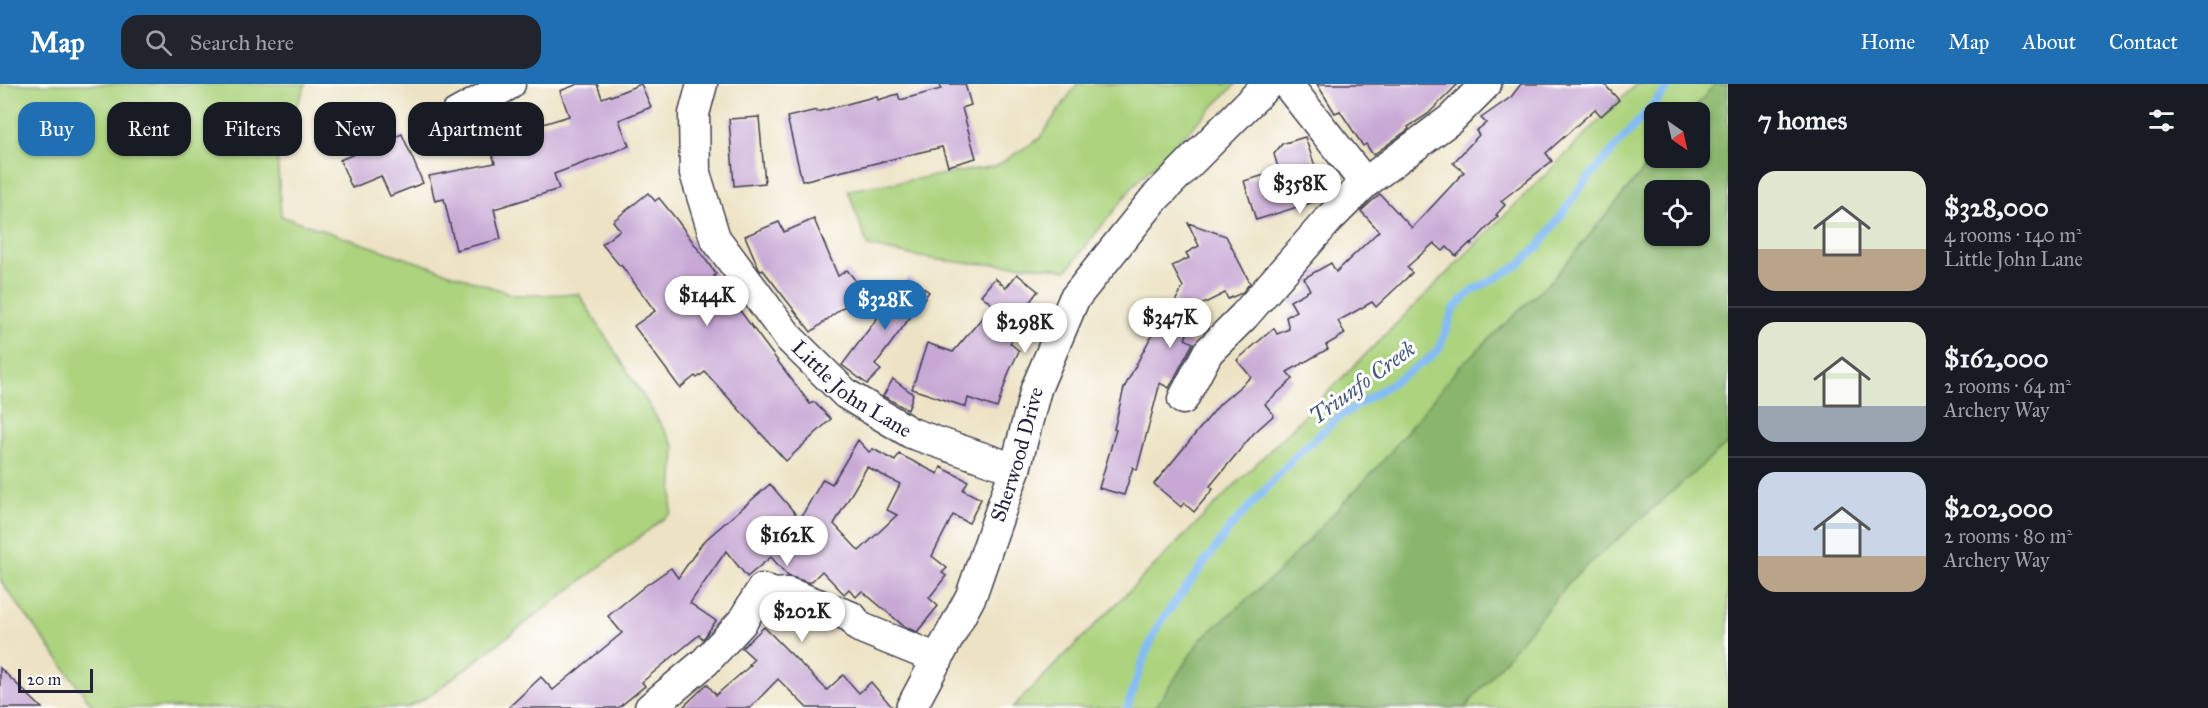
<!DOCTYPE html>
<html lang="en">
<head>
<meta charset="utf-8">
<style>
	:root { --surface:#171b24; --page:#20242c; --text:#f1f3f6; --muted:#9ea1a6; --line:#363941; --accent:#1f6fb2 }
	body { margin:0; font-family:"IM FELL Great Primer",serif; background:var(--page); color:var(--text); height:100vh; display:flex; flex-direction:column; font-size:22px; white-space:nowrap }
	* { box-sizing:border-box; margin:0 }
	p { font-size:20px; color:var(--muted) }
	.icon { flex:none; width:33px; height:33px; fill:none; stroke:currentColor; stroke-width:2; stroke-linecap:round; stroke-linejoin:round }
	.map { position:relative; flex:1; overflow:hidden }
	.side { display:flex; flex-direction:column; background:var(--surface); width:480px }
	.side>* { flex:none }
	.banner { position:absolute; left:18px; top:18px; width:570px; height:54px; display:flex; gap:12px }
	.needle { width:39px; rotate:146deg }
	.buttons { position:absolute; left:1644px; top:18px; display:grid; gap:12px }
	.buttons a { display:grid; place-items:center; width:66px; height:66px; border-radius:12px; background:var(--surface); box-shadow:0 2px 4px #0004; font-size:30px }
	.scale { position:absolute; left:18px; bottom:15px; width:75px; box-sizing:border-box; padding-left:6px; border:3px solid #22223b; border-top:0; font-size:16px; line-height:21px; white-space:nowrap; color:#22223b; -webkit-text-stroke:4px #fff; paint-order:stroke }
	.price { position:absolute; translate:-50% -51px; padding:0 14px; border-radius:21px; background:#fff; color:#222; font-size:20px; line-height:39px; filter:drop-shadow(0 2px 3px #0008) }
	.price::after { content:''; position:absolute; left:50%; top:36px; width:18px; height:14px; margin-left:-9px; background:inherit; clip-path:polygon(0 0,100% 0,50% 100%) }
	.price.on { background:var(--accent); color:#fff }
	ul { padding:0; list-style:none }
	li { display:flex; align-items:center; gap:18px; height:150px; padding:0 30px }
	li+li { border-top:2px solid var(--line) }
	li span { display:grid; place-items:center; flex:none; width:168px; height:120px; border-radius:18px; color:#555 }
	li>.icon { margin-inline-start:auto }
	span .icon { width:72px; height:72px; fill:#fffc; stroke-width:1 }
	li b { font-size:26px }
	h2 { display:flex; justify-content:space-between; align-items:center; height:72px; padding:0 30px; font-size:26px }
	.pill { padding:0 21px; border-radius:18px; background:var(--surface); box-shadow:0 2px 4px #0004; font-size:21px; line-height:54px }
	.pill.on { background:var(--accent); color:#fff }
	header { display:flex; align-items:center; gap:36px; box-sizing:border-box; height:84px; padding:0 30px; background:var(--accent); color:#fff }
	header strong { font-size:28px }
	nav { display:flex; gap:33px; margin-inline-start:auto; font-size:21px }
	.search { width:420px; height:54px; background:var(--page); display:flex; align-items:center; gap:15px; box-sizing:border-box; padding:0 21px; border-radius:18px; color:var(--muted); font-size:22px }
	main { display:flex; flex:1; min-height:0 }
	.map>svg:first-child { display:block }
</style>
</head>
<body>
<header>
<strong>Map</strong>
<div class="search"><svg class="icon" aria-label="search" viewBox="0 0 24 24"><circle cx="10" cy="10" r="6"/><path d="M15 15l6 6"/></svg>Search here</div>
<nav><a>Home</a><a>Map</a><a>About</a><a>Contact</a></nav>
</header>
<main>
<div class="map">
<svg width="1728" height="624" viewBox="0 0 1728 624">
	<rect width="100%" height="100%" fill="#fff"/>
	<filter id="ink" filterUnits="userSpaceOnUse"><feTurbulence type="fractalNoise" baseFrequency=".0167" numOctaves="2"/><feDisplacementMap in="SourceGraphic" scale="12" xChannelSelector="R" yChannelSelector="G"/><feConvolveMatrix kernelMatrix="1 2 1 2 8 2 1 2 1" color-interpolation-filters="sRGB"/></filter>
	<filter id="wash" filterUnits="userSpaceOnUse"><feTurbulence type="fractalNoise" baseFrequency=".008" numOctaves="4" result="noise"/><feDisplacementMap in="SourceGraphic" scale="24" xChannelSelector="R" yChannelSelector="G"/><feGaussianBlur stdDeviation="1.35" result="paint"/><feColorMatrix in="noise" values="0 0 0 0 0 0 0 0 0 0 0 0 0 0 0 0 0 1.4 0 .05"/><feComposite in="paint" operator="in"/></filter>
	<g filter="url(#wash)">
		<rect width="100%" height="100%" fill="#ede3c4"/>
		<g fill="#acd37d" stroke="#677a5c" stroke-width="1.5" fill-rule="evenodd">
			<path d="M 0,0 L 306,0 L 277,68 L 281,132 L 515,211 L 579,210 L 675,363 L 671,429 L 429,612 L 406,624 L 94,624 L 0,496 Z"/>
			<path d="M 1077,0 L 1236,0 L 1134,101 L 1067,186 C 1035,180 1003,181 969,179 C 935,177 901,169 868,162 L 848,106 L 996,82 L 1039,55 Z"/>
			<path d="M 1636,0 L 1728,0 L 1728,624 L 1012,624 ZM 1654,28 L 1700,28 L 1700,74 L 1654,74 ZM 1654,106 L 1700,106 L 1700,152 L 1654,152 Z"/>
		</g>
		<path fill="#89b56c" stroke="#566c54" stroke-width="1.5" fill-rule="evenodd" d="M 1715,0 L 1728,0 L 1728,359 L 1573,494 L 1465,624 L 1155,624 L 1200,556 L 1277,489 L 1383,377 L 1459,283 L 1552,196 L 1654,73 L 1700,74 L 1700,28 L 1691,28 ZM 1654,106 L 1700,106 L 1700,152 L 1654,152 Z"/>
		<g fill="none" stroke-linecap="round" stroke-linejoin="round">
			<path stroke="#84bcf4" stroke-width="8" d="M 1127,624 L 1145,571 L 1159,540 L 1231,443 L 1294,374 L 1335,336 L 1427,276 L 1439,265 L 1454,224 L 1472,207 L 1517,182 L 1540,161 L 1584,99 L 1671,0"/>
		</g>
		<g id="blocks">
			<g fill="#c7a8d4" fill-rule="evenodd">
				<path d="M 578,0 L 597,0 L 602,14 L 610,11 L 611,12 L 641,0 L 651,23 L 619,36 L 629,62 L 554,90 L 559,105 L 494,125 L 501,155 L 456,166 L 444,115 L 435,117 L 429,92 L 495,79 L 491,67 L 513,60 L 511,52 L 524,48 L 524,46 L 569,32 L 560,7 Z"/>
				<path d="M 940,0 L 965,0 L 971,21 L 962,24 L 976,74 L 948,82 L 942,63 L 802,97 L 787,33 L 817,26 L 817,28 L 877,12 L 878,16 L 898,10 L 900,16 L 941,5 Z"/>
				<path d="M 1317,0 L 1458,0 L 1428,30 L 1408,43 L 1409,45 L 1373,71 L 1366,60 L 1363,62 L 1340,27 L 1335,29 Z"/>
				<path d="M 1521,0 L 1604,0 L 1619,16 L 1601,32 L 1595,25 L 1546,69 L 1552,77 L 1501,117 L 1505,121 L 1496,131 L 1498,132 L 1471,161 L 1470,159 L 1456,172 L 1447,163 L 1443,167 L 1434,159 L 1407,183 L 1412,189 L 1376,223 L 1372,218 L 1338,237 L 1345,250 L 1326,261 L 1328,265 L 1287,288 L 1293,295 L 1265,320 L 1274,331 L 1254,349 L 1210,402 L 1213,405 L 1194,428 L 1184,419 L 1181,423 L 1154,400 L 1220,320 L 1251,293 L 1237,276 L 1274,244 L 1277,250 L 1289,245 L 1286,233 L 1296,227 L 1290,217 L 1310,206 L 1304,194 L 1331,179 L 1336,188 L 1379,147 L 1361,127 L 1380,110 L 1412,144 L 1464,88 L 1453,79 L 1479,51 L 1476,47 L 1486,39 L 1481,34 L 1511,13 Z"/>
				<path d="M 759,33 L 765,99 L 734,102 L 729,35 Z"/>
				<path d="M 402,50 L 423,99 L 390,112 L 381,92 L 352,104 L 340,76 Z"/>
				<path d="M 1305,53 L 1326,114 L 1256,136 L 1244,97 L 1279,87 L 1274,70 L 1282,60 Z"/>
				<path d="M 648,109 L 655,117 L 659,114 L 677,136 L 716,190 L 714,192 L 810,320 L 814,318 L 831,335 L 786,377 L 705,288 L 697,294 L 695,292 L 680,304 L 634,242 L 655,227 L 621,181 L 620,182 L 602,160 L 620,146 L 613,137 Z"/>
				<path d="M 814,135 L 838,192 L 847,186 L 864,207 L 811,248 L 763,186 L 761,187 L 759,185 L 745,152 L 779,138 L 784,148 Z"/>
				<path d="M 1188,139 L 1226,152 L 1250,199 L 1242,209 L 1228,215 L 1225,209 L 1197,223 L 1185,247 L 1188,248 L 1185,255 L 1193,259 L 1169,304 L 1160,299 L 1137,386 L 1133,383 L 1124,411 L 1099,404 L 1116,346 L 1114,345 L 1124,304 L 1157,241 L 1161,243 L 1183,203 L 1172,182 L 1189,174 L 1186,169 L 1199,162 Z"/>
				<path d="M 1017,190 L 1038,207 L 1028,220 L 1037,227 L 1010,259 L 1019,267 L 1009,288 L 997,324 L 968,314 L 966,323 L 912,305 L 927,259 L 953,268 L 993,221 L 981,211 L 995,194 L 1006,204 Z"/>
				<path d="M 908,193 L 929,208 L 875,281 L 881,286 L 867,300 L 842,281 Z"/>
				<path d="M 893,295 L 913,310 L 908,326 L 883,312 Z"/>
				<path d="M 858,356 L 869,368 L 873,365 L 895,377 L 899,370 L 938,390 L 941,383 L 968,397 L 963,406 L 981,415 L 969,439 L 953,431 L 932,472 L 947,484 L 942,489 L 946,492 L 929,514 L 938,522 L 917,548 L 905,543 L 862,507 L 856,513 L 849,505 L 844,510 L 822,487 L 810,499 L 788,492 L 771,473 L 747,493 L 726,467 L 690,519 L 716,537 L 703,555 L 699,551 L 642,598 L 645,602 L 618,624 L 508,624 L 541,593 L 553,606 L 622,549 L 608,532 L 645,502 L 671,484 L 678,494 L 703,458 L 770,400 L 800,435 L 823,395 L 832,400 ZM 867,383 L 900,400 L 887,426 L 897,431 L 859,467 L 834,440 Z"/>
				<path d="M 764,543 L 827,606 L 843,591 L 859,609 L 871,598 L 893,624 L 807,624 L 778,595 L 750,624 L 682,624 L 707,600 L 716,611 L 751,581 L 749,580 L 754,575 L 742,564 Z"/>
				<path d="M 0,584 L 42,624 L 0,624 Z"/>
			</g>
		</g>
	</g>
	<g filter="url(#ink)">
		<use href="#blocks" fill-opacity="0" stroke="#403f50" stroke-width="1.5"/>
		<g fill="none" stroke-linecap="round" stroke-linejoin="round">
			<g stroke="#403f50" stroke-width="33">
				<g id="minor">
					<path id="s1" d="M 702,0 L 694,30 L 695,89 L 715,154 L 789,254 L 846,310 L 911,349 L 1015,385"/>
					<path d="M 1287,0 L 1365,99"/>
					<path d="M 456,30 L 510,0"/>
					<path d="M 1183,315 L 1208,268 L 1244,232 L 1328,136 L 1365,99 L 1451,35 L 1486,0"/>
					<path d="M 650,624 L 705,578 L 742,538 L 762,505 L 774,510 L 788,509 L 852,533 L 859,543 L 938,575"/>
					<path id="s2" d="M 911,624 L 971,512 L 1015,385 L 1036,305 L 1074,215 L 1154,115 L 1268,0"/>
				</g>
			</g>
			<use href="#minor" stroke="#fff" stroke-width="30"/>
		</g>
	</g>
	<g text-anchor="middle" stroke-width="6" stroke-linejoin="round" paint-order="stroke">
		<g font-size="21" fill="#22223b" stroke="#fff">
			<text dy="7" stroke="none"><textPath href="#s1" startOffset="364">Little John Lane</textPath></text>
			<text dy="7" stroke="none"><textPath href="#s2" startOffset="276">Sherwood Drive</textPath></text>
		</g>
		<g font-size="22" font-style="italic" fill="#44587c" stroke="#fff">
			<text transform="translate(1362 298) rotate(-36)" y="8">Triunfo Creek</text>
		</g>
	</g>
</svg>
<div class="buttons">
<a><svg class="needle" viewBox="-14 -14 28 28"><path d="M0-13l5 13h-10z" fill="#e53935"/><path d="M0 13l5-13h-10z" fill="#9ea1a6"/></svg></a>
<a><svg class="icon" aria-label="locate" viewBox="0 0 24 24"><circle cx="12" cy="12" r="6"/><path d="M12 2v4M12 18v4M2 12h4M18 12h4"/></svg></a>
</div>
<div class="scale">20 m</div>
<b class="price" style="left:1300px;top:131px">$358K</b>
<b class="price" style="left:707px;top:243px">$144K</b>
<b class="price on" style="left:885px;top:247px">$328K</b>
<b class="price" style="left:1170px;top:265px">$347K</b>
<b class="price" style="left:1025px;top:270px">$298K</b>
<b class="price" style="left:787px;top:483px">$162K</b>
<b class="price" style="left:802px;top:559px">$202K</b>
<div class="banner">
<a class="pill on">Buy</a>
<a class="pill">Rent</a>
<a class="pill">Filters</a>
<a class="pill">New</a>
<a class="pill">Apartment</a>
</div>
</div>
<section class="side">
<h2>7 homes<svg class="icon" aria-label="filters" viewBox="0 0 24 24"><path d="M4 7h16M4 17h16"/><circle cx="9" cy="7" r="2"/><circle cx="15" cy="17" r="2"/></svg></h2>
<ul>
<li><span style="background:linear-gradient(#dfe7d0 65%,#b9a48a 0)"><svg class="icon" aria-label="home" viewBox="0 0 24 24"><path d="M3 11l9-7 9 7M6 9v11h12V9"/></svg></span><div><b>$328,000</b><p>4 rooms · 140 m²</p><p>Little John Lane</p></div></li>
<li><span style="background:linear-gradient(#dfe7d0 70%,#9aa5b1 0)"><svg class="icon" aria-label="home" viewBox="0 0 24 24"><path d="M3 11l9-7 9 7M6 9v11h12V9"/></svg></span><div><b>$162,000</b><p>2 rooms · 64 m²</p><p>Archery Way</p></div></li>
<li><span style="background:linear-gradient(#c9d6e8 70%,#b9a48a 0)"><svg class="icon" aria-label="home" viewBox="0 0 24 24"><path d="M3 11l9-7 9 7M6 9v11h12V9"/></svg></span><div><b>$202,000</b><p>2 rooms · 80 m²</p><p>Archery Way</p></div></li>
</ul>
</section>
</main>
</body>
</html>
